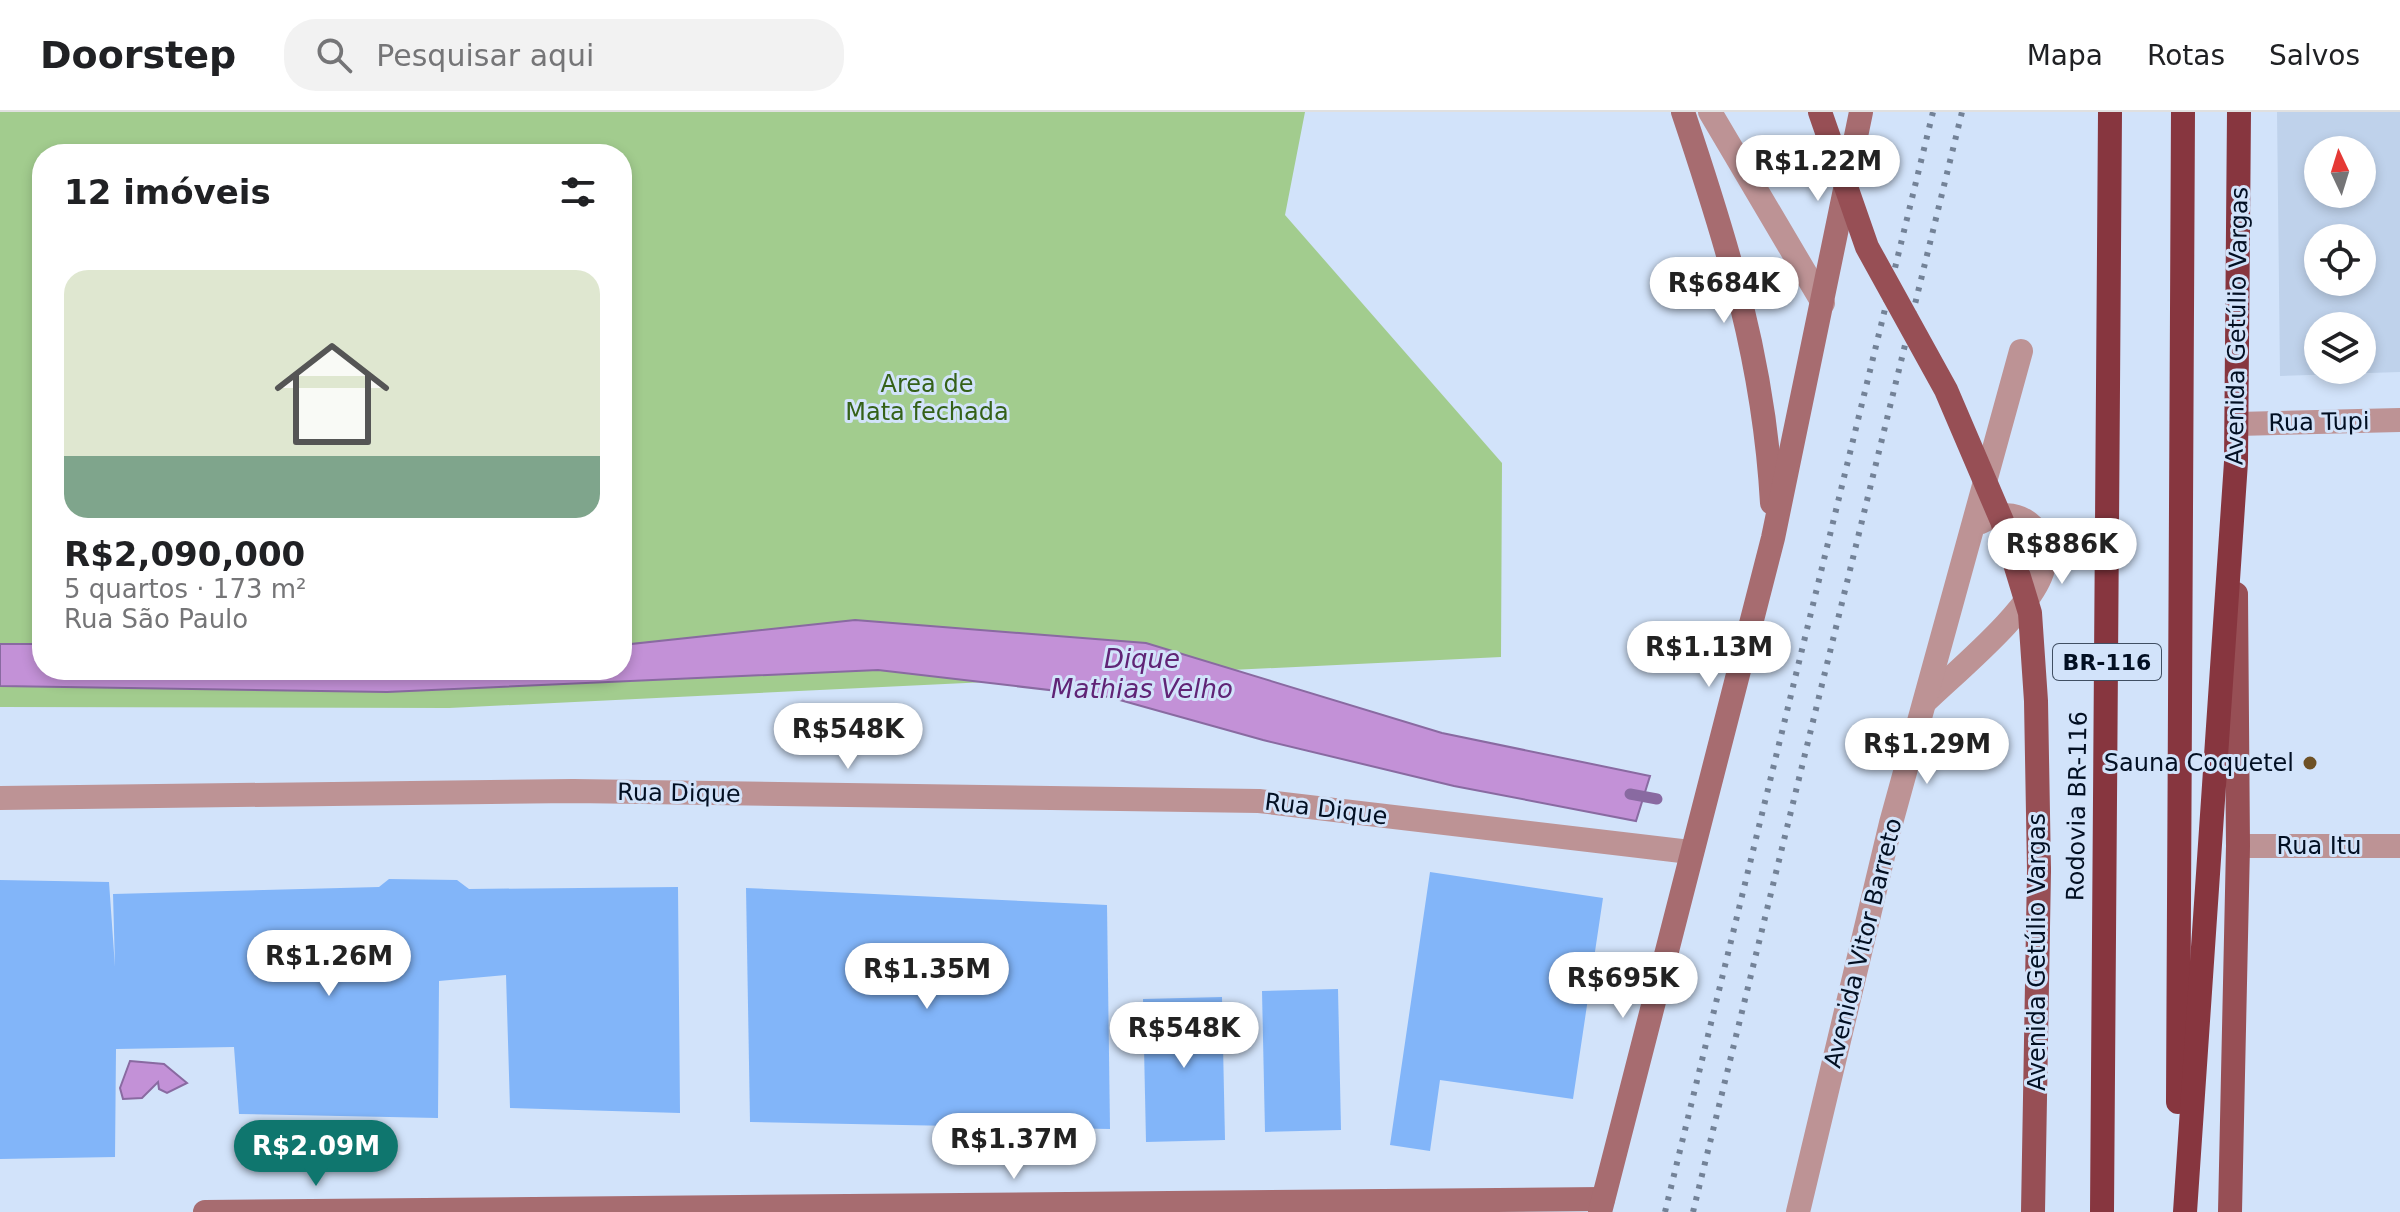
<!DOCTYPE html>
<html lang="pt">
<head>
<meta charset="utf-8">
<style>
	:root { --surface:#fff; --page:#f2f2f2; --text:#202124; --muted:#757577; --line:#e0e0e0; --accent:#0f766e }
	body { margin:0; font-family:"DejaVu Sans",sans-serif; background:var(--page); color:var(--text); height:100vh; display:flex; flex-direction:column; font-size:30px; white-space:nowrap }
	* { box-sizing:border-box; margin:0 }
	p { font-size:26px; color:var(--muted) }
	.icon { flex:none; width:44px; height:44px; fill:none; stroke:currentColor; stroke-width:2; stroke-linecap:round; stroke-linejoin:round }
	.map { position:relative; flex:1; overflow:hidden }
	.side { position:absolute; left:32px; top:32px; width:600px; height:536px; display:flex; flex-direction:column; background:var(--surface); border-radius:32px; box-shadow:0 4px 12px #0003 }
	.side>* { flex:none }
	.needle { width:52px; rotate:356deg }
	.controls { position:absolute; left:2304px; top:24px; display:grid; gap:16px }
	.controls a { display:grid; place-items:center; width:72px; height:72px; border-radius:50%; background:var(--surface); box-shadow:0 4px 12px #0003; font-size:40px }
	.price { position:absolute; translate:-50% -68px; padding:0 18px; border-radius:28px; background:#fff; color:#222; font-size:26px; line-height:52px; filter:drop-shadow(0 2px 4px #0008) }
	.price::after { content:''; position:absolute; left:50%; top:48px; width:24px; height:18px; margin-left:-12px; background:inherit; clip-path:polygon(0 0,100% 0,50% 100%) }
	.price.on { background:var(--accent); color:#fff }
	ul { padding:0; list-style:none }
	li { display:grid; align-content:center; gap:16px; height:424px; padding:0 32px }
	li span { display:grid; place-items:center; height:248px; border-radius:24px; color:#555 }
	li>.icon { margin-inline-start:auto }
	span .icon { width:144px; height:144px; fill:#fffc; stroke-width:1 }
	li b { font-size:34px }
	h2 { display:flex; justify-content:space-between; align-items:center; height:96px; padding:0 32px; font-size:34px }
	header { display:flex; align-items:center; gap:48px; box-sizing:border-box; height:112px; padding:0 40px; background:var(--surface); border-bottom:2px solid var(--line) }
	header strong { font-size:38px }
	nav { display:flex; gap:44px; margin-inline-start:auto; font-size:28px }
	.search { width:560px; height:72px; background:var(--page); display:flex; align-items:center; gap:20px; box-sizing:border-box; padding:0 28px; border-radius:32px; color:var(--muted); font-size:30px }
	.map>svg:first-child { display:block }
</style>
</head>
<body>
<header>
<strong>Doorstep</strong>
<div class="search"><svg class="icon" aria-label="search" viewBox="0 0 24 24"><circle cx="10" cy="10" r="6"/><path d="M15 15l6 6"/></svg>Pesquisar aqui</div>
<nav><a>Mapa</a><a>Rotas</a><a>Salvos</a></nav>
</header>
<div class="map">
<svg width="2400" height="1100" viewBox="0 0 2400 1100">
	<rect width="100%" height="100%" fill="#d2e3fa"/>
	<path fill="#bfd2eb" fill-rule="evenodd" d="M 2277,0 L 2400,0 L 2400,260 L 2280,264 ZM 2318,38 L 2362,38 L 2362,82 L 2318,82 ZM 2318,126 L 2362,126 L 2362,170 L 2318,170 ZM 2318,214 L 2362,214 L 2362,258 L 2318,258 Z"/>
	<path fill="#a2cc8e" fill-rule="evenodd" d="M 0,0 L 1305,0 L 1285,103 L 1502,351 L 1501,545 L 449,596 L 0,595 ZM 42,42 L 622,42 L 622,558 L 42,558 Z"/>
	<g fill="#c391d7" stroke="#896aa1" stroke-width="2">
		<path d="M 855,508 L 1146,531 L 1442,621 L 1650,664 L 1636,709 L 1454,674 L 1263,628 L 1109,585 L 878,558 L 387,580 L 0,574 L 0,532 L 42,532 L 42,558 L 622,558 L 622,533 Z"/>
		<path d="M 130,949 L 164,952 L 187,971 L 167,981 L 159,977 L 158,970 L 142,986 L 123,987 L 120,976 Z"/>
	</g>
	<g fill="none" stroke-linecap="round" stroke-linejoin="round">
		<path stroke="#896aa1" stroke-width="11" d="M 1630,682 L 1657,687"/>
	</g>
	<g fill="#82b5f9">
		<path d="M 1430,760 L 1603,786 L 1573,987 L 1440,968 L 1430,1039 L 1390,1033 Z"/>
		<path d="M 389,767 L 457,768 L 469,777 L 678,775 L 680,1001 L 510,996 L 506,863 L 439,869 L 438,1006 L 239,1002 L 234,935 L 116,937 L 115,1045 L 0,1047 L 0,768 L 109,770 L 115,855 L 113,782 L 379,775 Z"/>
		<path d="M 746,776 L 1107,793 L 1110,1017 L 750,1010 Z"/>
		<path d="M 1338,877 L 1341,1018 L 1265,1020 L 1262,879 Z"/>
		<path d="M 1222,885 L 1225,1028 L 1146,1030 L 1143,887 Z"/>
	</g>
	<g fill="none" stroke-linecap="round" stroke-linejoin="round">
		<g stroke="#bd9395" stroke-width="24">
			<path d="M 1710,0 L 1823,191"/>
			<path d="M 2237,312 L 2400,308"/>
			<path d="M 1926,589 C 1957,559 2033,497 2043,457 C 2053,417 2016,390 1981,410"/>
			<path d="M 0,686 L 573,679 L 1259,689 L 1690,740"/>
			<path d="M 2238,734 L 2400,734"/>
			<path d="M 1798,1100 L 1891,711 L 2021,239"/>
		</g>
		<g stroke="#a76c70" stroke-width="24">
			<path d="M 1683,0 C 1728,134 1764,249 1772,391"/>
			<path d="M 205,1100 L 1603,1087"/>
			<path d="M 1600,1100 L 1773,426 L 1861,0"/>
		</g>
		<g stroke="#974f55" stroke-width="24">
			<path d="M 2033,1100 L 2039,758"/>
			<path d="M 2230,1100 L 2238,734 L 2236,482"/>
		</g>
		<g stroke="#87363f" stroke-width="24">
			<path d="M 2178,990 L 2183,0"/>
			<path d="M 2102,1100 L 2110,0"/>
			<path d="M 2185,1100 L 2236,350 L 2239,0"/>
		</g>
		<g stroke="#738297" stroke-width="6" stroke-dasharray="4 8" stroke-linecap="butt">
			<path d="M 1665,1100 L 1933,0"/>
			<path d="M 1693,1100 L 1962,0"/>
		</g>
		<path stroke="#974f55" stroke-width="24" d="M 1820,0 L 1867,135 L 1946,278 L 2002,409 L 2030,501 L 2036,589 L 2039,758"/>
	</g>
	<circle fill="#6e5125" stroke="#d2e3fa" stroke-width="3" cx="2310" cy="651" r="8"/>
	<g text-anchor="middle" stroke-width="6" stroke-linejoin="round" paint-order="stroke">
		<rect fill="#d2e3fa" stroke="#404f63" stroke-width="2" x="2053" y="532" width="108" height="36" rx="6"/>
		<g font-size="22" font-weight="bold" fill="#020f22">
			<text x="2107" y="558">BR-116</text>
		</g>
		<g font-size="24" fill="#020f22" stroke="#d2e3fa">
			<text transform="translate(2237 214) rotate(-89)" y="8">Avenida Getúlio Vargas</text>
			<text transform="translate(2319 310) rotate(-1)" y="8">Rua Tupi</text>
			<text transform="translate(679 681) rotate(1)" y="8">Rua Dique</text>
			<text transform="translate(2077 694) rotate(-89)" y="8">Rodovia BR-116</text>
			<text transform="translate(1326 697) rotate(7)" y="8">Rua Dique</text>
			<text x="2319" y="742">Rua Itu</text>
			<text transform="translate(1863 831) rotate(-76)" y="8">Avenida Vitor Barreto</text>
			<text transform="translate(2037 840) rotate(-90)" y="8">Avenida Getúlio Vargas</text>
		</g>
		<g font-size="24" fill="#346118" stroke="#d2e3fa">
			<text x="927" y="280">Area de<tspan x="927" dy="28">Mata fechada</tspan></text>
		</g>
		<g font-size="24" fill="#020f22" stroke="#d2e3fa" text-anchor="end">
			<text x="2294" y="659">Sauna Coquetel</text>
		</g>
		<g font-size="26" font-style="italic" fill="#602476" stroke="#d2e3fa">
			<text x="1142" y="556">Dique<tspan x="1142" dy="30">Mathias Velho</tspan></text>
		</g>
	</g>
</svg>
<div class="controls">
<a><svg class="needle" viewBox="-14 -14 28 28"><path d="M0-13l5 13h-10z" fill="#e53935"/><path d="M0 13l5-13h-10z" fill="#757577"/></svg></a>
<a><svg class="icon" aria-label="locate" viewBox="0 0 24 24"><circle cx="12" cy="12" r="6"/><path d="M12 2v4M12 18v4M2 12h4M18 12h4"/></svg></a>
<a><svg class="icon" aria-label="layers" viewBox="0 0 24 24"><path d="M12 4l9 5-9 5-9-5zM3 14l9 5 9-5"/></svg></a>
</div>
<b class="price" style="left:1818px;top:91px">R$1.22M</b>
<b class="price" style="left:1724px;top:213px">R$684K</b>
<b class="price" style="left:2062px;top:474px">R$886K</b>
<b class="price" style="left:1709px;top:577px">R$1.13M</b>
<b class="price" style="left:848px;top:659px">R$548K</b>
<b class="price" style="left:1927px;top:674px">R$1.29M</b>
<b class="price" style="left:329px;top:886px">R$1.26M</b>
<b class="price" style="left:927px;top:899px">R$1.35M</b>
<b class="price" style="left:1623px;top:908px">R$695K</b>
<b class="price" style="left:1184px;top:958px">R$548K</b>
<b class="price" style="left:1014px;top:1069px">R$1.37M</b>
<b class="price on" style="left:316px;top:1076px">R$2.09M</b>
<section class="side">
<h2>12 imóveis<svg class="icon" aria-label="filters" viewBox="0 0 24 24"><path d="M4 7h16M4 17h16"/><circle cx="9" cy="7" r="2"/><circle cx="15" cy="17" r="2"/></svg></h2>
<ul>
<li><span style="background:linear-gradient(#dfe7d0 75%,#7fa58c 0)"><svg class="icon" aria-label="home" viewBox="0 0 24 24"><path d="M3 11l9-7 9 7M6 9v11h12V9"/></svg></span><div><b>R$2,090,000</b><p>5 quartos · 173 m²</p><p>Rua São Paulo</p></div></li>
</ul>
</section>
</div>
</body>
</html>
